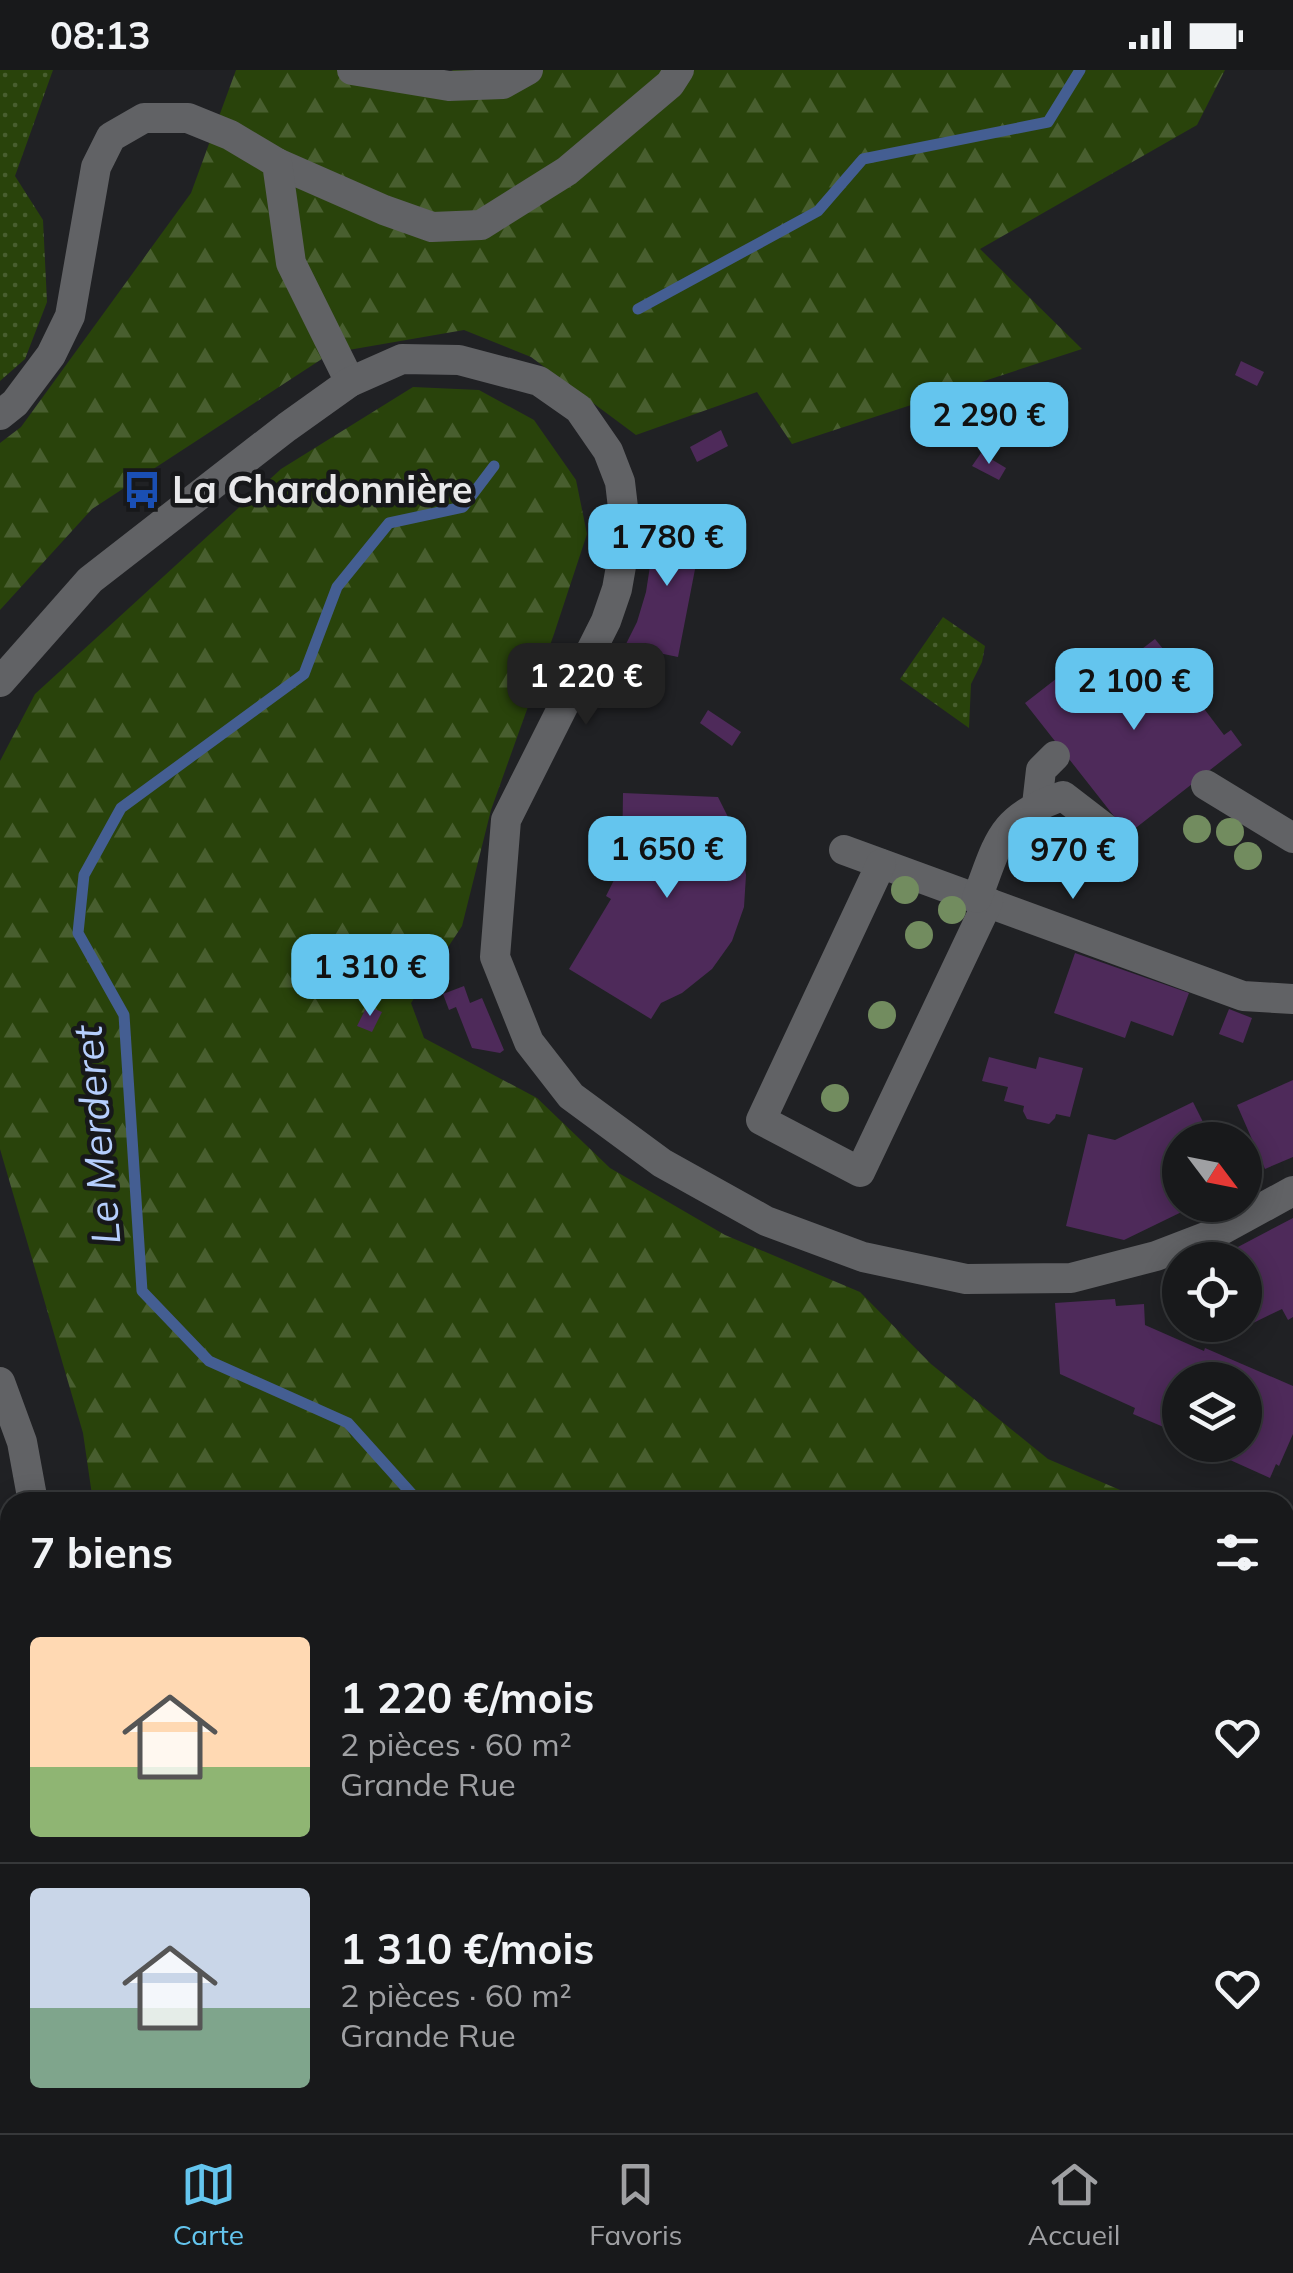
<!DOCTYPE html>
<html lang="fr">
<head>
<meta charset="utf-8">
<style>
	:root { --surface:#18191b; --page:#212224; --text:#f1f3f6; --muted:#9fa0a3; --line:#36383a; --accent:#64c5ee }
	body { margin:0; font-family:Mulish,sans-serif; background:var(--page); color:var(--text); height:100vh; display:flex; flex-direction:column; font-size:38px; white-space:nowrap }
	* { box-sizing:border-box; margin:0 }
	p { font-size:32px; color:var(--muted) }
	.icon { flex:none; width:55px; height:55px; fill:none; stroke:currentColor; stroke-width:2; stroke-linecap:round; stroke-linejoin:round }
	.map { position:relative; flex:1; overflow:hidden }
	.side { position:absolute; left:0px; top:1422px; width:1295px; height:642px; display:flex; flex-direction:column; background:var(--surface); border-radius:30px 30px 0 0; box-shadow:0 5px 25px #0003,0 0 0 2px var(--line) }
	.side>* { flex:none }
	.needle { width:65px; rotate:122deg }
	.tools { position:absolute; left:1162px; top:1052px; display:grid; gap:20px }
	.tools a { display:grid; place-items:center; width:100px; height:100px; border-radius:50%; background:var(--surface); box-shadow:0 5px 25px #0003,0 0 0 2px var(--line); font-size:50px }
	.price { position:absolute; translate:-50% -85px; padding:0 22px; border-radius:20px; background:var(--accent); color:#111; font-size:32px; line-height:65px; filter:drop-shadow(0 2px 5px #0008) }
	.price::after { content:''; position:absolute; left:50%; top:60px; width:30px; height:22px; margin-left:-15px; background:inherit; clip-path:polygon(0 0,100% 0,50% 100%) }
	.price.selected { background:#222; color:#fff }
	ul { padding:0; list-style:none }
	li { display:flex; align-items:center; gap:30px; height:250px; padding:0 30px }
	li+li { border-top:2px solid var(--line) }
	li span { display:grid; place-items:center; flex:none; width:280px; height:200px; border-radius:10px; color:#555 }
	li>.icon { margin-inline-start:auto }
	span .icon { width:120px; height:120px; fill:#fffc; stroke-width:1 }
	li b { font-size:42px }
	h2 { display:flex; justify-content:space-between; align-items:center; height:120px; padding:0 30px; font-size:42px }
	.status { display:flex; justify-content:space-between; align-items:center; height:70px; padding:0 50px; background:var(--surface); direction:ltr }
	.status svg { height:28px; fill:currentColor }
	.menu { display:flex; justify-content:space-around; align-items:center; height:140px; border-top:2px solid var(--line); background:var(--surface); font-size:28px; color:var(--muted) }
	.menu a { display:grid; justify-items:center; gap:5px }
	.menu .selected { color:var(--accent) }
	.map>svg:first-child { display:block }
</style>
</head>
<body>
<div class="status"><b>08:13</b><svg viewBox="0 0 49 12"><path d="M0 12V9h3v3zM5 12V6h3v6zM10 12V3h3v9zM15 12V0h3v12zM26 1h20v11H26zM47 4h2v5h-2z"/></svg></div>
<div class="map">
<svg width="1293" height="2063" viewBox="0 0 1293 2063">
	<defs>
		<pattern id="green-dots" width="8" height="8" patternUnits="userSpaceOnUse" patternTransform="scale(2.5)"><rect width="8" height="8" fill="#29430b"/><path d="M2 2h.1M6 6h.1" fill="none" stroke="#485e2f" stroke-width="1.8" stroke-linecap="round"/></pattern>
		<pattern id="forest-firs" width="22" height="20" patternUnits="userSpaceOnUse" patternTransform="scale(2.5)"><rect width="22" height="20" fill="#29430b"/><path d="M5 1l3.5 6h-7zM16 11l3.5 6h-7z" fill="#485e2f"/></pattern>
	</defs>
	<rect width="100%" height="100%" fill="#202124"/>
	<g fill="url(#green-dots)">
		<path d="M 0,0 L 53,0 L 15,106 L 43,150 L 47,232 L 25,289 L 0,311 Z"/>
		<path d="M 943,547 L 985,576 L 982,592 L 971,614 L 969,658 L 900,609 Z"/>
		<path d="M 10,1639 L 10,1742 L 6,1745 L 0,1766 L 0,1653 Z"/>
		<path d="M 0,1768 L 10,1787 L 10,1909 L 0,1920 Z"/>
	</g>
	<g fill="url(#forest-firs)">
		<path d="M 236,0 L 353,0 L 434,18 L 453,0 L 1225,0 L 1197,55 L 980,179 L 1082,279 L 792,374 L 757,322 L 636,365 L 531,287 L 464,260 L 331,283 L 92,439 L 0,540 L 0,373 L 21,357 L 191,123 Z"/>
		<path d="M 413,317 L 479,320 L 534,350 L 576,410 L 587,464 L 554,564 L 491,740 L 462,856 L 411,933 L 424,968 L 537,1028 L 610,1098 L 725,1165 L 860,1222 L 931,1294 L 1048,1389 L 1148,1432 L 93,1432 L 83,1363 L 0,1079 L 0,691 L 35,624 L 281,399 Z"/>
		<path d="M 1285,1491 L 1293,1495 L 1293,1853 L 1285,1850 Z"/>
		<path d="M 134,2055 L 1029,2055 L 1034,2063 L 133,2063 Z"/>
	</g>
	<g fill="none" stroke-linecap="round" stroke-linejoin="round">
		<g stroke="#445e92" stroke-width="11">
			<path d="M 638,239 L 818,141 L 863,89 L 1048,52 L 1080,0"/>
			<path d="M 419,1432 L 348,1353 L 209,1291 L 142,1221 L 124,945 L 78,863 L 84,805 L 121,738 L 304,604 L 337,517 L 389,453 L 463,437 L 494,396"/>
			<path d="M 680,2055 L 681,2063"/>
		</g>
	</g>
	<g fill="#4e2a5a">
		<path d="M 1241,291 L 1264,302 L 1257,316 L 1235,305 Z"/>
		<path d="M 1023,347 L 1033,353 L 1019,377 L 1009,371 Z"/>
		<path d="M 721,360 L 728,376 L 697,392 L 690,377 Z"/>
		<path d="M 981,383 L 1006,398 L 999,410 L 972,396 Z"/>
		<path d="M 653,451 L 703,458 L 678,587 L 625,576 L 637,552 L 646,522 L 652,483 Z"/>
		<path d="M 1155,569 L 1207,633 L 1202,636 L 1224,665 L 1231,660 L 1242,675 L 1128,764 L 1025,633 L 1070,598 L 1088,620 Z"/>
		<path d="M 708,640 L 741,662 L 732,676 L 700,653 Z"/>
		<path d="M 623,723 L 718,727 L 740,771 L 746,805 L 744,837 L 732,871 L 712,899 L 682,923 L 661,933 L 651,949 L 569,899 L 611,829 L 606,826 L 616,806 L 617,790 L 622,790 Z"/>
		<path d="M 1075,883 L 1189,923 L 1173,966 L 1131,951 L 1125,968 L 1054,943 Z"/>
		<path d="M 464,916 L 470,933 L 482,928 L 504,980 L 500,983 L 472,978 L 456,937 L 449,940 L 443,924 Z"/>
		<path d="M 367,936 L 382,942 L 372,962 L 357,956 Z"/>
		<path d="M 1229,939 L 1252,948 L 1243,973 L 1219,964 Z"/>
		<path d="M 989,987 L 1036,999 L 1039,987 L 1083,998 L 1070,1047 L 1056,1044 L 1055,1048 L 1049,1054 L 1027,1049 L 1023,1041 L 1024,1036 L 1004,1031 L 1008,1017 L 982,1011 Z"/>
		<path d="M 1293,1010 L 1293,1087 L 1265,1099 L 1237,1035 Z"/>
		<path d="M 1193,1032 L 1212,1070 L 1180,1070 L 1180,1135 L 1196,1135 L 1124,1170 L 1066,1156 L 1088,1064 L 1115,1070 Z"/>
		<path d="M 1293,1148 L 1293,1247 L 1288,1250 L 1282,1239 L 1249,1255 L 1245,1247 L 1245,1190 L 1228,1190 L 1239,1184 L 1236,1178 Z"/>
		<path d="M 1115,1229 L 1116,1236 L 1144,1234 L 1145,1255 L 1204,1281 L 1205,1278 L 1293,1316 L 1293,1364 L 1279,1396 L 1276,1394 L 1270,1408 L 1219,1385 L 1221,1382 L 1204,1375 L 1245,1375 L 1245,1310 L 1180,1310 L 1180,1364 L 1133,1344 L 1135,1338 L 1060,1304 L 1055,1233 Z"/>
		<path d="M 1285,2008 L 1293,2010 L 1293,2046 L 1285,2042 Z"/>
	</g>
	<g fill="none" stroke-linecap="round" stroke-linejoin="round">
		<g stroke="#616265" stroke-width="30">
			<path d="M 352,0 L 449,16 L 503,14 L 528,0"/>
			<path d="M 277,93 L 384,140 L 432,157 L 481,155 L 567,101 L 670,14 L 679,0"/>
			<path d="M 0,345 L 15,333 L 51,285 L 70,246 L 96,97 L 111,67 L 144,48 L 188,48 L 230,65 L 277,93 L 291,193 L 350,312"/>
			<path d="M 0,612 L 90,510 L 287,357 L 350,312 L 402,289 L 459,290 L 539,311 L 579,339 L 608,381 L 620,412 L 624,446 L 623,485 L 617,519 L 606,551 L 506,750 L 495,887 L 529,972 L 571,1026 L 662,1093 L 766,1151 L 863,1187 L 966,1209 L 1071,1208 L 1156,1186 L 1216,1163 L 1293,1121"/>
			<path d="M 1206,715 L 1293,768"/>
			<path d="M 1037,735 L 1041,700 L 1055,686"/>
			<path d="M 844,780 L 1243,926 L 1293,929"/>
			<path d="M 881,794 L 761,1050 L 860,1102 L 988,832"/>
			<path d="M 977,828 C 999,771 1000,747 1063,726 L 1115,766"/>
			<path d="M 0,1312 L 22,1372 L 33,1432"/>
			<path d="M 114,2055 L 126,2063"/>
			<path d="M 49,2063 L 50,2055"/>
		</g>
		<g stroke="#c3c3c5" stroke-width="8" stroke-dasharray="12 12" stroke-linecap="butt">
			<path d="M 1285,1763 L 1293,1765"/>
			<path d="M 0,1833 L 10,1831"/>
		</g>
	</g>
	<g fill="#728c5f">
		<circle cx="1197" cy="759" r="14"/>
		<circle cx="1230" cy="762" r="14"/>
		<circle cx="1248" cy="786" r="14"/>
		<circle cx="905" cy="820" r="14"/>
		<circle cx="952" cy="840" r="14"/>
		<circle cx="919" cy="865" r="14"/>
		<circle cx="882" cy="945" r="14"/>
		<circle cx="835" cy="1028" r="14"/>
	</g>
	<defs>
		<g id="bus-bare" transform="scale(3)"><path d="M-5-6H5V4H4V6H2V4H-2V6H-4V4H-5ZM-3.5-4V0h7V-4ZM-3.5 1.2v1.5H-2V1.2ZM2 1.2v1.5H3.5V1.2Z" fill="#1a4fb4" stroke="#17181a" stroke-width="2.5" paint-order="stroke"/></g>
	</defs>
	<g fill-rule="evenodd">
		<use href="#bus-bare" x="142" y="420"/>
	</g>
	<g text-anchor="middle" stroke-width="9" stroke-linejoin="round" paint-order="stroke">
		<g font-size="38" font-weight="bold" fill="#e8e8ea" stroke="#17181a" text-anchor="start">
			<text x="172" y="433">La Chardonnière</text>
		</g>
		<g font-size="40" font-style="italic" fill="#b5cefd" stroke="#17181a">
			<text transform="translate(97 1065) rotate(-95)" y="14">Le Merderet</text>
		</g>
	</g>
</svg>
<div class="tools">
<a><svg class="needle" viewBox="-14 -14 28 28"><path d="M0-13l5 13h-10z" fill="#e53935"/><path d="M0 13l5-13h-10z" fill="#9fa0a3"/></svg></a>
<a><svg class="icon" aria-label="locate" viewBox="0 0 24 24"><circle cx="12" cy="12" r="6"/><path d="M12 2v4M12 18v4M2 12h4M18 12h4"/></svg></a>
<a><svg class="icon" aria-label="layers" viewBox="0 0 24 24"><path d="M12 4l9 5-9 5-9-5zM3 14l9 5 9-5"/></svg></a>
</div>
<b class="price" style="left:989px;top:397px">2 290 €</b>
<b class="price" style="left:667px;top:519px">1 780 €</b>
<b class="price selected" style="left:586px;top:658px">1 220 €</b>
<b class="price" style="left:1134px;top:663px">2 100 €</b>
<b class="price" style="left:667px;top:831px">1 650 €</b>
<b class="price" style="left:1073px;top:832px">970 €</b>
<b class="price" style="left:370px;top:949px">1 310 €</b>
<section class="side">
<h2>7 biens<svg class="icon" aria-label="filters" viewBox="0 0 24 24"><path d="M4 7h16M4 17h16"/><circle cx="9" cy="7" r="2"/><circle cx="15" cy="17" r="2"/></svg></h2>
<ul>
<li><span style="background:linear-gradient(#ffd9b3 65%,#8fb573 0)"><svg class="icon" aria-label="home" viewBox="0 0 24 24"><path d="M3 11l9-7 9 7M6 9v11h12V9"/></svg></span><div><b>1 220 €/mois</b><p>2 pièces · 60 m²</p><p>Grande Rue</p></div><svg class="icon" aria-label="heart" viewBox="0 0 24 24"><path d="M12 20l-8-8c-3-5 5-10 8-4 3-6 11-1 8 4z"/></svg></li>
<li><span style="background:linear-gradient(#c9d6e8 60%,#7fa58c 0)"><svg class="icon" aria-label="home" viewBox="0 0 24 24"><path d="M3 11l9-7 9 7M6 9v11h12V9"/></svg></span><div><b>1 310 €/mois</b><p>2 pièces · 60 m²</p><p>Grande Rue</p></div><svg class="icon" aria-label="heart" viewBox="0 0 24 24"><path d="M12 20l-8-8c-3-5 5-10 8-4 3-6 11-1 8 4z"/></svg></li>
</ul>
</section>
</div>
<nav class="menu">
<a class="selected"><svg class="icon" aria-label="map" viewBox="0 0 24 24"><path d="M3 6l6-2 6 2 6-2v14l-6 2-6-2-6 2zM9 4v14M15 6v14"/></svg>Carte</a>
<a><svg class="icon" aria-label="saved" viewBox="0 0 24 24"><path d="M7 4h10v16l-5-4-5 4z"/></svg>Favoris</a>
<a><svg class="icon" aria-label="home" viewBox="0 0 24 24"><path d="M3 11l9-7 9 7M6 9v11h12V9"/></svg>Accueil</a>
</nav>
</body>
</html>
